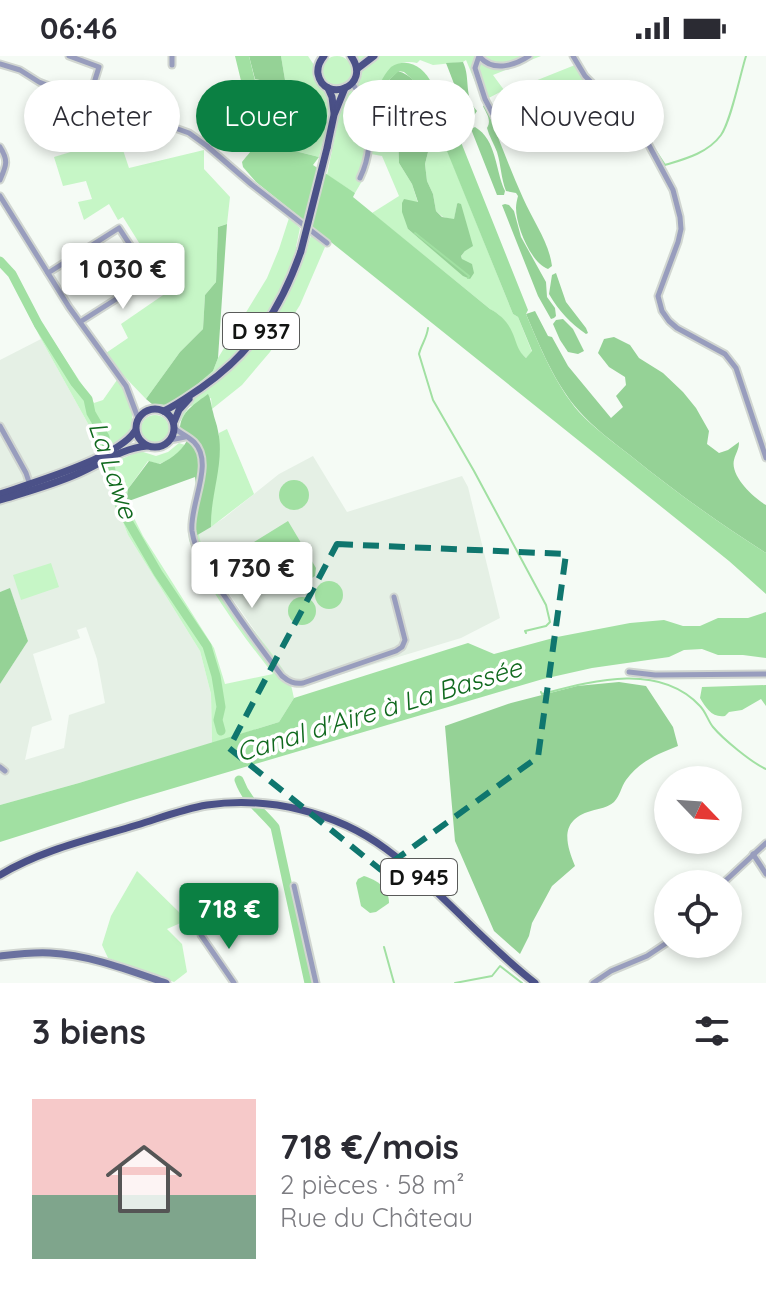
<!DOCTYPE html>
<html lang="fr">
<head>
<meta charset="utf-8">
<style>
	:root { --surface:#fff; --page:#f2f2f3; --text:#2b2b33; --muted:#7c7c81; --line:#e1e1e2; --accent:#0b8043 }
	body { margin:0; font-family:Quicksand,sans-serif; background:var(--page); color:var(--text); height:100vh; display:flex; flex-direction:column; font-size:30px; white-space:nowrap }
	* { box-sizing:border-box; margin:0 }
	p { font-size:26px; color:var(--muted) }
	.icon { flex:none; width:44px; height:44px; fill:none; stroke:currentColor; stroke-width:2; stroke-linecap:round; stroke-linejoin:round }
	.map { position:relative; height:927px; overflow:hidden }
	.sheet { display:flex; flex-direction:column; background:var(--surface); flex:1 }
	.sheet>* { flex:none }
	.hud { position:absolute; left:24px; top:24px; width:718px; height:72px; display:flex; gap:16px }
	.needle { width:52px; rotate:115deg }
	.buttons { position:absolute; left:654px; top:710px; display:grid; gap:16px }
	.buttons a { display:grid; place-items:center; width:88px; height:88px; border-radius:50%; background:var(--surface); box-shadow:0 4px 12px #0003; font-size:40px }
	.price { position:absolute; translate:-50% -68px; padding:0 18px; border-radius:8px; background:#fff; color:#222; font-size:26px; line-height:52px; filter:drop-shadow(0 2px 4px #0008) }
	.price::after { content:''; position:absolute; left:50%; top:48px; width:24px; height:18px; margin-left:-12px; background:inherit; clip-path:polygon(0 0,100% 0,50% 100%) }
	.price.selected { background:var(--accent); color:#fff }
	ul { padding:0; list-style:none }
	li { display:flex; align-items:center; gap:24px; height:200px; padding:0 32px }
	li+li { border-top:2px solid var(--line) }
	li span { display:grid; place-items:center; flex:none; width:224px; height:160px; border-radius:0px; color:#555 }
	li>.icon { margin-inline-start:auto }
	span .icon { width:96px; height:96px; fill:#fffc; stroke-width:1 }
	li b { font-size:34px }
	h2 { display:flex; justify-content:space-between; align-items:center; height:96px; padding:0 32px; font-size:34px }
	.chip { padding:0 28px; border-radius:36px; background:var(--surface); box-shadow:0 4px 12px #0003; font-size:28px; line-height:72px }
	.chip.selected { background:var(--accent); color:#fff }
	.status { display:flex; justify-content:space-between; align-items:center; height:56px; padding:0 40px; background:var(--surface); direction:ltr }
	.status svg { height:22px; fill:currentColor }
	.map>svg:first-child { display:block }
</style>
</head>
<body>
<div class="status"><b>06:46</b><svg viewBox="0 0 49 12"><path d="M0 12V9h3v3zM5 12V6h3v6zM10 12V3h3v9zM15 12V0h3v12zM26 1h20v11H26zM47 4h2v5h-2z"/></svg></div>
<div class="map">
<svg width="766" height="927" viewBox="0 0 766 927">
	<rect width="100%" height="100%" fill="#f5fbf5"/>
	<g fill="#e5f0e5" fill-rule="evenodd">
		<path d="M 41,283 L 96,382 L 96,406 L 103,414 L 128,479 L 200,595 L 211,638 L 212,687 L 79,727 L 0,749 L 0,628 L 28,585 L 10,533 L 0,536 L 0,304 ZM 86,571 L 97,603 L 105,647 L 69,659 L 64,692 L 25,704 L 32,671 L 52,664 L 33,598 L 80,582 L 77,574 Z"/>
		<path d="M 313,400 L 347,456 L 462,420 L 468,431 L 500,562 L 461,582 L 296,632 L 294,626 L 281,612 L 218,522 L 201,493 L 199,478 L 224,462 L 279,418 Z"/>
	</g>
	<g fill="#c6f6c6">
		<path d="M 281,0 L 308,0 L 314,9 L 317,26 L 329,41 L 327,70 L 319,101 L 295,95 L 266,83 L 263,80 L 255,23 L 264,25 L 271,36 L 303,41 L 290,36 L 285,24 Z"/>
		<path d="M 356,0 L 541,0 L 493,19 L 504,34 L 483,45 L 466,4 L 463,6 L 433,9 L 420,4 L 417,7 C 387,0 378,33 369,54 L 377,58 C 382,38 389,41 404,30 L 410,33 L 410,38 L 406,43 L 407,50 L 392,69 L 398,76 L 399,107 L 412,128 L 418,147 L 408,173 L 463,219 L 470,223 L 461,200 L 465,195 L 457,148 L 454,164 L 443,161 L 436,155 L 433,138 L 427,125 L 425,108 L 428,96 L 441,79 L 513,258 L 518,261 L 532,296 L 526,302 C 508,286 517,268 490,253 L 372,157 L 399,140 L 382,100 L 371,98 L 362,125 L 355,137 L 327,119 L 341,50 L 346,39 L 361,21 L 362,12 Z"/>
		<circle cx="337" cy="15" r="15"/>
		<path d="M 575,9 L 591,32 L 610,42 L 595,47 L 599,72 L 529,92 L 510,35 Z"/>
		<path d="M 120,85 L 129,112 L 204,94 L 204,113 L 230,141 L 227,168 L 218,171 L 216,226 L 205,239 L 203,273 L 180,296 L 146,343 L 122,318 L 106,297 L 128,282 L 121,268 L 169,235 L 123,161 L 118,164 L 109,148 L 84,164 L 78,146 L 92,143 L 86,125 L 63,130 L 54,101 L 87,91 Z"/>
		<path d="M 289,162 L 300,172 L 296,191 L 306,196 L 311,179 L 325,191 L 300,249 L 270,296 L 242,329 L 212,353 L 211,342 L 189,351 L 180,366 L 162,349 L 167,348 L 213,315 L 218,302 L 267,222 L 279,193 Z"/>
		<path d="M 32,248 L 39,263 L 94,347 L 103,344 L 117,324 C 131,342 138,360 127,381 L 96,398 L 96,382 L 41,283 L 25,251 Z"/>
		<circle cx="155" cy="373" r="14"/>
		<path d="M 227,373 L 254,438 L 211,471 L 211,453 L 219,403 L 219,377 Z"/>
		<path d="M 179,387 L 185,389 L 175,401 L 159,408 L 148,405 L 128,433 L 126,446 L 143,480 L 214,592 L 225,628 L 273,618 C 245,582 203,528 189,484 L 199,478 C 206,525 261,578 286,618 C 291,625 292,634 294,642 L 279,666 L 212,687 L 211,638 L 200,595 L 128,479 L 103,414 L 114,406 L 140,395 L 156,400 L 168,396 Z"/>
		<path d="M 51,507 L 59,531 L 21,544 L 13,519 Z"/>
		<path d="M 137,815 L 179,856 L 185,865 L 167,873 L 182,888 L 187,916 L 174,926 L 108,902 L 102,889 L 111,860 Z"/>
	</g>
	<g fill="#95d296">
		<path d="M 249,0 L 281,0 L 285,24 L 290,36 L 303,41 L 308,51 L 307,55 L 276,68 L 271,36 L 264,25 L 255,23 Z"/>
		<path d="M 463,6 C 471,23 463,39 477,55 L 473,61 L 468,64 L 446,7 Z"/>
		<path d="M 398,15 C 425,23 431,57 441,79 L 428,96 L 425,108 L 427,125 L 433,138 L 436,155 L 442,161 L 454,163 L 457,148 L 458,147 L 461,148 L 473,190 L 465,195 L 461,200 L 462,203 L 472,208 L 474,217 L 470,223 L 463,220 L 408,173 L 402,156 L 402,147 L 404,143 L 418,146 L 412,128 L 399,107 L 398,76 L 388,59 L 395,54 L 404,56 L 407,50 L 406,43 L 410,38 L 410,33 L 404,30 C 396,36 387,40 380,46 L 381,52 L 377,58 L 372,55 L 376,46 L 373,45 L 376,38 L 378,38 L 388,25 Z"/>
		<path d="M 485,49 C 498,80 509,111 523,142 C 533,165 549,186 552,210 L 548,213 C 531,207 516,170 516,152 C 516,148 517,144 518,140 L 516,137 L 506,135 C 501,122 501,109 497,96 C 494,88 489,80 487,72 C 492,64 486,57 483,50 Z"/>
		<path d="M 475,71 C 497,84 495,114 505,135 L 504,139 L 497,139 L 471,73 Z"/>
		<path d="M 505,148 L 509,149 L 514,155 L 521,181 L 546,226 L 547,241 L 555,252 L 556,260 L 554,262 L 551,263 L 538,240 L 502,149 Z"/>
		<path d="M 227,168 L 218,302 L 213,315 L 195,330 L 167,349 L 152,348 L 146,343 L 180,296 L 203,273 L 205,239 L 216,226 L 218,171 Z"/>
		<path d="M 556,217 L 566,246 L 586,272 L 588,277 L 586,278 C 570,267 559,255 549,238 L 552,219 Z"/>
		<path d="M 535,255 L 548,280 L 552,281 L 568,310 L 611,362 L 623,351 L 616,340 L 626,329 L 625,321 L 609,311 L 598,297 L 604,283 L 614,281 L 630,289 L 639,302 L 663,317 L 683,336 L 696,352 L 709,375 L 707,388 L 719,397 L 728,394 L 739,386 C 739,394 736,396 734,404 C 730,420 754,442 766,449 L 766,497 C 719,467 674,435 631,400 C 613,386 594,372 579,355 C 555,328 540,291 526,258 Z"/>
		<path d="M 563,263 L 573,273 L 584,295 L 578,298 L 568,296 L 560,284 L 553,268 L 556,264 Z"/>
		<path d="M 208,338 C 211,344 211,349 213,356 C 214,362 217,368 218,375 C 225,406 210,439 211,471 L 189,484 L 188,466 L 196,429 L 195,421 L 126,446 L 128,433 L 149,405 L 160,408 C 174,401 183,394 190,379 L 180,373 C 180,356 196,347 208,338 Z"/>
		<path d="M 10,532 L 28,585 L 0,628 L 0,536 Z"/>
		<path d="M 619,626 L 646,630 L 673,671 L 678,690 C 657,698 639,706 626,724 C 621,731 620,740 614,746 C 607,752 600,752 591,755 C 560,764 565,786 575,810 L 552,830 L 532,867 L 529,880 L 520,898 L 494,875 L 455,785 L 445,670 L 511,647 L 577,630 Z"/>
	</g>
	<g fill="#a1e0a2">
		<path d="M 235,0 L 249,0 L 265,65 L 262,71 L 264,82 L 295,95 L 319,101 L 313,109 L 355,137 L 353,141 L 490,253 C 501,259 508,266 513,278 C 517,288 518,295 526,302 L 532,295 L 518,261 L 513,258 L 421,31 L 404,16 L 399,15 L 388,25 L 378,38 L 376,38 L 376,34 C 381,26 385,17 391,11 C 408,0 425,12 432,28 L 437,26 L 528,254 L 526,258 C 540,291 555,328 579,356 C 594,372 613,386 631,400 C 674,435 719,467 766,497 L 766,538 L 729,505 L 256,126 L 243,111 L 242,106 C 253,92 266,82 251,66 Z"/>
		<circle cx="294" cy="439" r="15"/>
		<path d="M 288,465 L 316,512 L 315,520 L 309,524 L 300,524 L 298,531 L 292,535 L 284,533 L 254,486 Z"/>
		<circle cx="329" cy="539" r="14"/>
		<circle cx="302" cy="555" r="14"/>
		<path d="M 766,556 L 766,602 L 743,599 L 718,599 L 702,593 L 684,594 L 669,601 L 592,612 L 543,623 L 130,745 L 0,786 L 0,749 L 79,727 L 279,666 L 294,642 L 468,587 L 494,598 L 557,581 L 630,567 L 664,564 L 683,570 L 700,570 L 718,562 L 748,562 Z"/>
		<path d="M 766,629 L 766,650 L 761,643 L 742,654 L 729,656 L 725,660 C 712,662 706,652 700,642 L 702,631 Z"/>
		<path d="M 364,820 C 377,824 389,832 389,847 L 376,856 L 370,857 L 361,850 L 356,827 L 358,823 Z"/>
	</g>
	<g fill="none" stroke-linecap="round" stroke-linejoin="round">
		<g stroke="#a1e0a2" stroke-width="2">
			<path d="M 605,33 C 634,48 633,51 646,79"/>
			<path d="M 648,83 L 665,109 C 685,103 708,97 721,79 C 731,65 740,19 746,0"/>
			<path d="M 415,177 L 469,220 L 468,222"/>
			<path d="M 428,272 C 427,282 421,289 419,298 L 433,344 L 474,415 L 546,549 L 550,566 L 546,570 L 525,575 L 526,577"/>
			<path d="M 541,636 L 542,638 C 592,625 659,606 700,650 C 706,656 708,665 713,671 C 723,683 752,707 766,713"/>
			<path d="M 384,891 L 394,927"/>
			<path d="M 455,927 L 492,920 L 500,910 L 522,927"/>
		</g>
		<g stroke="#a1e0a2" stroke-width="9">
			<path d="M 0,205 L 12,218 L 38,268 L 75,327 L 88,343 L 91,357 L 105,381 L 115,437 L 121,453 L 158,517 L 207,590 L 216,620 L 221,651 L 218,664 L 221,675"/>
			<path d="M 239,724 C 247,746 261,754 275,771 L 309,927"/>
		</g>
		<g stroke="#d1d6d1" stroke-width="9">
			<g id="street">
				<path d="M 69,0 L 99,11 L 89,43"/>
				<path d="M 172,0 L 172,9"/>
				<path d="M 479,0 L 475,12 L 485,43 L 506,83"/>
				<path d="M 573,0 L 585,20 L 594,29 L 629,52 L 673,134 L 680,161 L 681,173 L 678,186 L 658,240 L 662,255 L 669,265 L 677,272 L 725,298 L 736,312 L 766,402"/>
				<path d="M 480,1 C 493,16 514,10 529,0"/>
				<path d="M 0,8 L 20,14 L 39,26 L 59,34 L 150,63 L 189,77 L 207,90 L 251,128 L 327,187"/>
				<path d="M 352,27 C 360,37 361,46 365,58 C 372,81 370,101 360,122"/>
				<path d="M 0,91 C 9,105 6,110 0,124"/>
				<path d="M 0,140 L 69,251 L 126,330 L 138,362"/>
				<path d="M 48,217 L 119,172 L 151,221 L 80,266"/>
				<path d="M 0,370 L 26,417 L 30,429"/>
				<path d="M 174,372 C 180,377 188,380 194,386 C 215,407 189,449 192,475 C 196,502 213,523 228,545 C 245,571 263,595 282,620 C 289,626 294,628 303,627 L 396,595 L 402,591 L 405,584 L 394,541"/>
				<path d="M 170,384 L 185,381"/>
				<path d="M 629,616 L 655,619 L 766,618"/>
				<path d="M 0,711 L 5,715"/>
				<path d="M 753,798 L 766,818"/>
				<path d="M 722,828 L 766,787"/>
				<path d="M 294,830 L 316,927"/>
				<path d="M 201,879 L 234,927"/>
				<path d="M 593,927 L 611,915 L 647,900 L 668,886"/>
			</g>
		</g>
		<g stroke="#d1d6d1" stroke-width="11">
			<path id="secondary" d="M 0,900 C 17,898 33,896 50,897 C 90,899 128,914 166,927"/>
		</g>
		<g stroke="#d1d6d1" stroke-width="11">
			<g id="primary">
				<path d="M 324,0 C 319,6 317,11 318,18 C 324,48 373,31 351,0"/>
				<path d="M 357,13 L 374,0"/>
				<path d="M 328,32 L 332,41 L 334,57"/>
				<path d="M 327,92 L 334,59 L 345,32"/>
				<circle cx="155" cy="372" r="19"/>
				<path d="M 164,355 C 177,349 189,340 201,332 C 252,297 281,253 301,195"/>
				<path d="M 174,366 L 179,354 L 189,343"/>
				<path d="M 0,438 C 32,427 118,402 135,375"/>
				<path d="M 0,444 C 26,436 52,429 77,418 C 100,408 122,392 147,390"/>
				<path d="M 0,819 C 41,794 91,783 137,769 C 160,762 183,753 207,749 C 268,740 336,756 386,793 C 440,833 482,886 535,927"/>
			</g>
		</g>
		<use href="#street" stroke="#989dbd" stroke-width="5"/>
		<use href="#secondary" stroke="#6a719f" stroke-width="7"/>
		<use href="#primary" stroke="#4b5188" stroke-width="7"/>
		<g stroke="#d1d6d1" stroke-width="11" stroke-linecap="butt">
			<path id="primary-bridge" d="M 301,195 L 327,92"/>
		</g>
		<use href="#primary-bridge" stroke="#4b5188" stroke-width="7"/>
	</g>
	<path fill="none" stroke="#0f766e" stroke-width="6" stroke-dasharray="16 10" stroke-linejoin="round" d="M 337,488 L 566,498 L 538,701 L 381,814 L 229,692 Z"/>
	<g text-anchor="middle" stroke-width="7" stroke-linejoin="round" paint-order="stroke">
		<g fill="#fff" stroke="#595a59" stroke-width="2">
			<rect x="223" y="257" width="76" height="36" rx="6"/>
			<rect x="381" y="803" width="76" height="36" rx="6"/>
		</g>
		<g font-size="22" font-weight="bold" fill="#121412">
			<text x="261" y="283">D 937</text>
			<text x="419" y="829">D 945</text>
		</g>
		<g font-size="26" font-style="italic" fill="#10691e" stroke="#fff">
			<text transform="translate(113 414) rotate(71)" y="9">La Lawe</text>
			<text transform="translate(379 654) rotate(-17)" y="9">Canal d'Aire à La Bassée</text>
		</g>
	</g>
</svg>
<div class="buttons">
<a><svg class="needle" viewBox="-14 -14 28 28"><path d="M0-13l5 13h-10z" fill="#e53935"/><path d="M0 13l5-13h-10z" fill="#7c7c81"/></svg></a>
<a><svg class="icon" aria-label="locate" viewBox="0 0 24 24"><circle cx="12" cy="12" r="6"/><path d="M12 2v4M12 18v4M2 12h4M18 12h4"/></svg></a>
</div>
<b class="price" style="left:123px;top:255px">1 030 €</b>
<b class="price" style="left:252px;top:554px">1 730 €</b>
<b class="price selected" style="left:229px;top:895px">718 €</b>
<div class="hud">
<a class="chip">Acheter</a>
<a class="chip selected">Louer</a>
<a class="chip">Filtres</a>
<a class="chip">Nouveau</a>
</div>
</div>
<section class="sheet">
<h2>3 biens<svg class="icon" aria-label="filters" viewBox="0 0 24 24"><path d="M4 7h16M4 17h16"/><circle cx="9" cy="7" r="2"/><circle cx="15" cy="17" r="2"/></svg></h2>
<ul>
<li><span style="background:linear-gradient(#f6c9c9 60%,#7fa58c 0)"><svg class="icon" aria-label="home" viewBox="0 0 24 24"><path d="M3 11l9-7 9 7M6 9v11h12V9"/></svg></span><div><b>718 €/mois</b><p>2 pièces · 58 m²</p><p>Rue du Château</p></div></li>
</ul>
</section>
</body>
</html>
